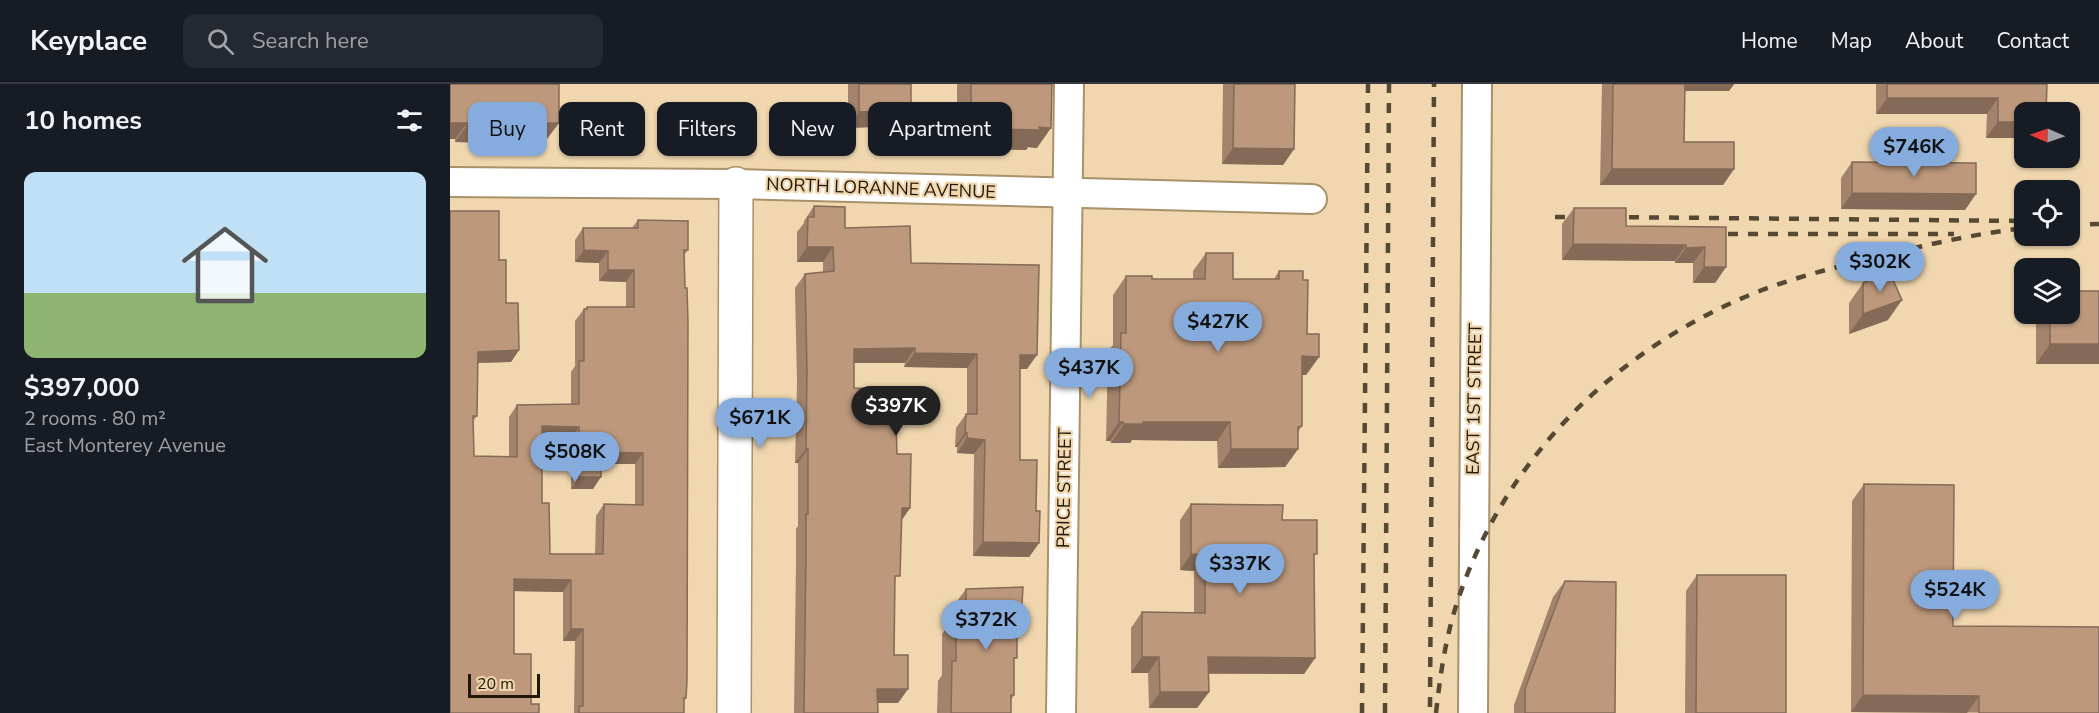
<!DOCTYPE html>
<html lang="en">
<head>
<meta charset="utf-8">
<style>
	:root { --surface:#171b24; --page:#242831; --text:#f1f3f6; --muted:#9ea1a6; --line:#363941; --accent:#86acdd }
	body { margin:0; font-family:"Nunito Sans",sans-serif; background:var(--page); color:var(--text); height:100vh; display:flex; flex-direction:column; font-size:22px; white-space:nowrap }
	* { box-sizing:border-box; margin:0 }
	p { font-size:20px; color:var(--muted) }
	.icon { flex:none; width:33px; height:33px; fill:none; stroke:currentColor; stroke-width:2; stroke-linecap:round; stroke-linejoin:round }
	.map { position:relative; flex:1; overflow:hidden }
	.drawer { display:flex; flex-direction:column; background:var(--surface); width:450px }
	.drawer>* { flex:none }
	.hud { position:absolute; left:18px; top:18px; width:570px; height:54px; display:flex; gap:12px }
	.needle { width:39px; rotate:272deg }
	.fabs { position:absolute; left:1564px; top:18px; display:grid; gap:12px }
	.fabs a { display:grid; place-items:center; width:66px; height:66px; border-radius:12px; background:var(--surface); box-shadow:0 2px 4px #0004; font-size:30px }
	.scale { position:absolute; left:18px; bottom:15px; width:72px; box-sizing:border-box; padding-left:6px; border:3px solid #211809; border-top:0; font-size:16px; line-height:21px; white-space:nowrap; color:#211809; -webkit-text-stroke:4px #f0d7af; paint-order:stroke }
	.price { position:absolute; translate:-50% -51px; padding:0 14px; border-radius:21px; background:var(--accent); color:#111; font-size:20px; line-height:39px; filter:drop-shadow(0 2px 3px #0008) }
	.price::after { content:''; position:absolute; left:50%; top:36px; width:18px; height:14px; margin-left:-9px; background:inherit; clip-path:polygon(0 0,100% 0,50% 100%) }
	.price.selected { background:#222; color:#fff }
	ul { padding:0; list-style:none }
	li { display:grid; align-content:center; gap:12px; height:318px; padding:0 24px }
	li span { display:grid; place-items:center; height:186px; border-radius:12px; color:#555 }
	li>.icon { margin-inline-start:auto }
	span .icon { width:108px; height:108px; fill:#fffc; stroke-width:1 }
	li b { font-size:26px }
	h2 { display:flex; justify-content:space-between; align-items:center; height:72px; padding:0 24px; font-size:26px }
	.tag { padding:0 21px; border-radius:12px; background:var(--surface); box-shadow:0 2px 4px #0004; font-size:21px; line-height:54px }
	.tag.selected { background:var(--accent); color:#111 }
	header { display:flex; align-items:center; gap:36px; box-sizing:border-box; height:84px; padding:0 30px; background:var(--surface); border-bottom:2px solid var(--line) }
	header strong { font-size:28px }
	nav { display:flex; gap:33px; margin-inline-start:auto; font-size:21px }
	.search { width:420px; height:54px; background:var(--page); display:flex; align-items:center; gap:15px; box-sizing:border-box; padding:0 21px; border-radius:12px; color:var(--muted); font-size:22px }
	main { display:flex; flex:1; min-height:0 }
	.map>svg:first-child { display:block }
</style>
</head>
<body>
<header>
<strong>Keyplace</strong>
<div class="search"><svg class="icon" aria-label="search" viewBox="0 0 24 24"><circle cx="10" cy="10" r="6"/><path d="M15 15l6 6"/></svg>Search here</div>
<nav><a>Home</a><a>Map</a><a>About</a><a>Contact</a></nav>
</header>
<main>
<section class="drawer">
<h2>10 homes<svg class="icon" aria-label="filters" viewBox="0 0 24 24"><path d="M4 7h16M4 17h16"/><circle cx="9" cy="7" r="2"/><circle cx="15" cy="17" r="2"/></svg></h2>
<ul>
<li><span style="background:linear-gradient(#bfe0f5 65%,#8fb573 0)"><svg class="icon" aria-label="home" viewBox="0 0 24 24"><path d="M3 11l9-7 9 7M6 9v11h12V9"/></svg></span><div><b>$397,000</b><p>2 rooms · 80 m²</p><p>East Monterey Avenue</p></div></li>
</ul>
</section>
<div class="map">
<svg width="1649" height="629" viewBox="0 0 1649 629">
	<rect width="100%" height="100%" fill="#f0d7af"/>
	<g fill="none" stroke-linecap="round" stroke-linejoin="round">
		<g stroke="#a8916b" stroke-width="32">
			<g id="minor">
				<path d="M 0,98 L 286,100 L 862,115"/>
				<path d="M 611,629 L 619,0"/>
				<path d="M 1023,629 L 1027,0"/>
			</g>
		</g>
		<g stroke="#a8916b" stroke-width="36">
			<path id="tertiary" d="M 284,629 L 286,100"/>
		</g>
		<use href="#minor" stroke="#fff" stroke-width="28"/>
		<use href="#tertiary" stroke="#fff" stroke-width="33"/>
		<g stroke="#564934" stroke-width="4.5" stroke-dasharray="10 10" stroke-linecap="butt">
			<path d="M 1105,133 L 1135,133"/>
			<path d="M 1159,133 L 1573,137"/>
			<path d="M 1620,141 L 1649,140"/>
			<path d="M 1258,150 L 1504,150"/>
			<path d="M 980,623 L 984,0"/>
			<path d="M 912,629 L 918,0"/>
			<path d="M 935,629 L 939,0"/>
			<path d="M 986,629 C 990,593 995,557 1006,522 C 1052,377 1163,267 1302,210 C 1342,194 1382,184 1424,174 C 1474,161 1524,150 1575,144"/>
		</g>
	</g>
	<g fill="#a3836b" fill-rule="evenodd">
		<path d="M 0,0 L 97,55 L 46,55 L 43,59 L 5,58 L 5,55 L 0,55 Z"/>
		<path d="M 398,0 L 461,0 L 461,39 L 450,55 L 441,63 L 422,63 L 422,43 L 398,44 Z"/>
		<path d="M 507,0 L 602,0 L 587,64 L 578,63 L 576,66 L 520,65 L 521,39 L 507,39 Z"/>
		<path d="M 773,0 L 845,0 L 844,65 L 833,81 L 772,80 Z"/>
		<path d="M 1152,0 L 1284,0 L 1279,7 L 1235,7 L 1234,58 L 1284,85 L 1273,101 L 1150,101 Z"/>
		<path d="M 1426,0 L 1597,0 L 1575,28 L 1575,54 L 1536,54 L 1537,30 L 1426,30 Z"/>
		<path d="M 1402,78 L 1515,126 L 1391,125 L 1391,94 Z"/>
		<path d="M 364,122 L 395,144 L 461,179 L 577,285 L 570,285 L 570,376 L 586,427 L 589,459 L 579,473 L 523,472 L 524,370 L 507,369 L 507,363 L 505,363 L 506,344 L 516,330 L 517,330 L 517,284 L 454,283 L 455,279 L 404,279 L 404,304 L 447,370 L 460,424 L 452,436 L 445,498 L 444,571 L 458,605 L 448,619 L 428,619 L 428,629 L 344,629 L 346,480 L 346,445 L 348,442 L 348,379 L 345,379 L 347,299 L 345,204 L 355,190 L 373,188 L 373,178 L 347,178 L 347,148 L 354,139 L 354,137 Z"/>
		<path d="M 1124,124 L 1176,142 L 1276,143 L 1276,183 L 1265,199 L 1243,199 L 1243,179 L 1225,179 L 1225,177 L 1112,176 L 1112,140 Z"/>
		<path d="M 0,127 L 49,176 L 56,219 L 69,266 L 61,278 L 28,279 L 27,332 L 23,337 L 24,372 L 59,373 L 59,333 L 67,321 L 121,320 L 121,288 L 125,282 L 125,237 L 134,225 L 135,225 L 137,223 L 176,223 L 176,198 L 149,197 L 149,179 L 125,178 L 125,156 L 133,144 L 182,144 L 188,136 L 238,166 L 234,171 L 236,614 L 234,617 L 234,629 L 124,629 L 125,557 L 113,557 L 113,508 L 64,507 L 64,570 L 81,620 L 0,629 ZM 92,354 L 121,355 L 121,405 L 143,405 L 151,380 L 185,380 L 185,421 L 154,420 L 146,432 L 145,470 L 100,470 L 92,419 Z"/>
		<path d="M 756,169 L 783,195 L 824,195 L 829,187 L 853,196 L 857,250 L 869,273 L 856,291 L 852,291 L 852,342 L 848,348 L 848,365 L 835,383 L 768,384 L 767,357 L 682,356 L 680,359 L 661,359 L 660,357 L 656,357 L 658,267 L 663,261 L 663,211 L 676,192 L 702,195 L 743,195 L 743,187 Z"/>
		<path d="M 1413,199 L 1438,236 L 1399,250 L 1399,219 Z"/>
		<path d="M 1649,207 L 1586,280 L 1586,230 L 1620,230 Z"/>
		<path d="M 1414,400 L 1503,542 L 1649,629 L 1401,628 L 1402,417 Z"/>
		<path d="M 741,420 L 832,436 L 864,475 L 865,574 L 854,590 L 758,590 L 759,608 L 747,624 L 699,624 L 698,589 L 681,589 L 681,544 L 692,528 L 744,529 L 744,487 L 730,486 L 730,436 Z"/>
		<path d="M 1247,491 L 1336,629 L 1235,629 L 1236,507 Z"/>
		<path d="M 1115,497 L 1165,629 L 1064,629 L 1064,621 L 1103,513 Z"/>
		<path d="M 516,505 L 571,537 L 567,542 L 564,578 L 564,611 L 561,616 L 561,629 L 487,629 L 488,597 L 492,591 L 492,550 L 502,537 L 502,524 Z"/>
	</g>
	<g fill="#846a57">
		<path d="M 1229,0 L 1284,0 L 1279,7 L 1224,7 Z"/>
		<path d="M 1437,14 L 1548,14 L 1537,30 L 1426,30 Z"/>
		<path d="M 521,19 L 535,19 L 521,39 L 507,39 Z"/>
		<path d="M 433,27 L 422,43 L 398,44 L 409,28 Z"/>
		<path d="M 1548,38 L 1575,38 L 1575,54 L 1536,54 Z"/>
		<path d="M 0,39 L 17,39 L 5,55 L 0,55 Z"/>
		<path d="M 55,39 L 109,39 L 97,55 L 46,55 L 43,59 L 5,58 L 17,42 Z"/>
		<path d="M 461,39 L 450,55 L 441,63 L 422,63 L 433,47 Z"/>
		<path d="M 589,43 L 601,44 L 587,64 L 578,63 L 576,66 L 520,65 L 534,45 Z"/>
		<path d="M 783,64 L 844,65 L 833,81 L 772,80 Z"/>
		<path d="M 1162,85 L 1284,85 L 1273,101 L 1150,101 Z"/>
		<path d="M 1402,109 L 1526,110 L 1515,126 L 1391,125 Z"/>
		<path d="M 1123,160 L 1236,161 L 1225,177 L 1112,176 Z"/>
		<path d="M 357,163 L 383,163 L 373,178 L 347,178 Z"/>
		<path d="M 1255,163 L 1243,179 L 1225,179 L 1236,164 Z"/>
		<path d="M 134,166 L 158,167 L 149,179 L 125,178 Z"/>
		<path d="M 1254,183 L 1276,183 L 1265,199 L 1243,199 Z"/>
		<path d="M 158,186 L 184,186 L 176,198 L 149,197 Z"/>
		<path d="M 1452,216 L 1438,236 L 1399,250 L 1413,230 Z"/>
		<path d="M 1600,260 L 1649,260 L 1649,280 L 1586,280 Z"/>
		<path d="M 465,264 L 455,279 L 394,279 L 404,265 Z"/>
		<path d="M 69,266 L 61,278 L 20,279 L 28,268 Z"/>
		<path d="M 465,269 L 527,270 L 517,284 L 454,283 Z"/>
		<path d="M 570,271 L 587,271 L 577,285 L 560,285 Z"/>
		<path d="M 852,272 L 869,273 L 856,291 L 839,291 Z"/>
		<path d="M 669,338 L 673,338 L 660,357 L 656,357 Z"/>
		<path d="M 693,338 L 780,338 L 767,357 L 682,356 L 680,359 L 661,359 L 674,340 Z"/>
		<path d="M 92,342 L 129,343 L 121,355 L 84,354 Z"/>
		<path d="M 515,349 L 517,349 L 507,363 L 505,363 Z"/>
		<path d="M 517,354 L 535,356 L 524,370 L 507,369 Z"/>
		<path d="M 356,365 L 358,365 L 348,379 L 345,379 Z"/>
		<path d="M 781,365 L 848,365 L 835,383 L 768,384 Z"/>
		<path d="M 151,368 L 193,369 L 185,380 L 143,380 Z"/>
		<path d="M 129,393 L 151,393 L 143,405 L 121,405 Z"/>
		<path d="M 452,424 L 460,424 L 450,438 Z"/>
		<path d="M 533,458 L 589,459 L 579,473 L 523,472 Z"/>
		<path d="M 741,470 L 755,471 L 744,487 L 730,486 Z"/>
		<path d="M 64,495 L 121,496 L 113,508 L 56,507 Z"/>
		<path d="M 121,545 L 133,545 L 125,557 L 113,557 Z"/>
		<path d="M 692,573 L 709,573 L 698,589 L 681,589 Z"/>
		<path d="M 758,573 L 865,574 L 854,590 L 747,589 Z"/>
		<path d="M 427,605 L 458,605 L 448,619 L 417,619 Z"/>
		<path d="M 710,608 L 759,608 L 747,624 L 699,624 Z"/>
		<path d="M 1413,611 L 1529,612 L 1517,629 L 1401,628 Z"/>
	</g>
	<g fill="#bd987c" stroke="#846a57" stroke-width="1.5" fill-rule="evenodd">
		<path d="M 0,0 L 109,0 L 109,39 L 55,39 L 54,43 L 17,42 L 17,39 L 0,39 Z"/>
		<path d="M 409,0 L 461,0 L 461,39 L 452,47 L 433,47 L 433,27 L 409,28 Z"/>
		<path d="M 521,0 L 602,0 L 601,44 L 589,43 L 590,46 L 534,45 L 535,19 L 521,19 Z"/>
		<path d="M 784,0 L 845,0 L 844,65 L 783,64 Z"/>
		<path d="M 1163,0 L 1235,0 L 1234,58 L 1284,58 L 1284,85 L 1162,85 Z"/>
		<path d="M 1437,0 L 1597,0 L 1596,28 L 1575,28 L 1575,38 L 1548,38 L 1548,14 L 1437,14 Z"/>
		<path d="M 1402,78 L 1526,79 L 1526,110 L 1402,109 Z"/>
		<path d="M 364,122 L 395,123 L 395,144 L 460,142 L 461,179 L 589,181 L 587,271 L 570,271 L 570,376 L 587,376 L 586,427 L 590,427 L 589,459 L 533,458 L 535,356 L 517,354 L 517,349 L 515,349 L 516,330 L 527,330 L 527,270 L 465,269 L 465,264 L 404,265 L 404,304 L 445,305 L 447,370 L 461,370 L 460,424 L 452,424 L 450,492 L 445,492 L 444,571 L 458,571 L 458,605 L 427,605 L 428,629 L 354,629 L 356,466 L 356,430 L 358,430 L 358,365 L 356,365 L 357,285 L 355,190 L 384,187 L 383,163 L 357,163 L 358,133 L 364,133 Z"/>
		<path d="M 1124,124 L 1176,124 L 1176,142 L 1276,143 L 1276,183 L 1254,183 L 1255,163 L 1236,164 L 1236,161 L 1123,160 Z"/>
		<path d="M 0,127 L 49,127 L 49,176 L 56,176 L 56,219 L 68,219 L 69,266 L 28,268 L 27,332 L 23,332 L 24,372 L 67,373 L 67,321 L 129,320 L 129,277 L 134,277 L 134,225 L 137,225 L 137,223 L 184,223 L 184,186 L 158,186 L 158,167 L 134,166 L 133,144 L 188,144 L 188,136 L 238,137 L 238,166 L 234,166 L 235,204 L 237,204 L 238,237 L 237,597 L 236,614 L 234,614 L 234,629 L 129,629 L 129,622 L 133,622 L 133,545 L 121,545 L 121,496 L 64,495 L 64,570 L 81,570 L 81,620 L 89,620 L 89,629 L 0,629 ZM 92,342 L 129,343 L 129,393 L 151,393 L 151,368 L 193,369 L 193,421 L 154,420 L 153,470 L 100,470 L 99,419 L 92,419 Z"/>
		<path d="M 756,169 L 783,169 L 783,195 L 829,195 L 829,187 L 853,187 L 853,196 L 858,196 L 857,250 L 869,250 L 869,273 L 852,272 L 852,342 L 848,343 L 848,365 L 781,365 L 780,338 L 693,338 L 693,340 L 674,340 L 673,338 L 669,338 L 671,249 L 676,249 L 676,192 L 702,192 L 702,195 L 755,195 Z"/>
		<path d="M 1439,187 L 1452,216 L 1413,230 L 1413,199 Z"/>
		<path d="M 1620,207 L 1649,207 L 1649,260 L 1600,260 L 1600,230 L 1620,230 Z"/>
		<path d="M 1414,400 L 1504,401 L 1503,542 L 1649,543 L 1649,629 L 1529,629 L 1529,612 L 1413,611 Z"/>
		<path d="M 741,420 L 833,421 L 832,436 L 867,436 L 867,470 L 864,470 L 865,574 L 758,573 L 759,608 L 710,608 L 709,573 L 692,573 L 692,528 L 755,529 L 755,471 L 741,470 Z"/>
		<path d="M 1247,491 L 1336,491 L 1336,629 L 1246,629 Z"/>
		<path d="M 1115,497 L 1166,498 L 1165,629 L 1075,629 L 1075,605 Z"/>
		<path d="M 573,503 L 571,537 L 567,537 L 567,574 L 564,574 L 564,611 L 561,611 L 561,629 L 501,629 L 502,577 L 506,577 L 506,530 L 516,526 L 516,505 Z"/>
	</g>
	<g text-anchor="middle" stroke-width="4.5" stroke-linejoin="round" paint-order="stroke">
		<g font-size="18" fill="#211809" stroke="#f0d7af">
			<text transform="translate(431 104) rotate(2)" y="6">NORTH LORANNE AVENUE</text>
			<text transform="translate(1024 315) rotate(-89)" y="6">EAST 1ST STREET</text>
			<text transform="translate(614 404) rotate(-89)" y="6">PRICE STREET</text>
		</g>
	</g>
</svg>
<div class="fabs">
<a><svg class="needle" viewBox="-14 -14 28 28"><path d="M0-13l5 13h-10z" fill="#e53935"/><path d="M0 13l5-13h-10z" fill="#9ea1a6"/></svg></a>
<a><svg class="icon" aria-label="locate" viewBox="0 0 24 24"><circle cx="12" cy="12" r="6"/><path d="M12 2v4M12 18v4M2 12h4M18 12h4"/></svg></a>
<a><svg class="icon" aria-label="layers" viewBox="0 0 24 24"><path d="M12 4l9 5-9 5-9-5zM3 14l9 5 9-5"/></svg></a>
</div>
<div class="scale">20 m</div>
<b class="price" style="left:1464px;top:94px">$746K</b>
<b class="price" style="left:1430px;top:209px">$302K</b>
<b class="price" style="left:768px;top:269px">$427K</b>
<b class="price" style="left:639px;top:315px">$437K</b>
<b class="price selected" style="left:446px;top:353px">$397K</b>
<b class="price" style="left:310px;top:365px">$671K</b>
<b class="price" style="left:125px;top:399px">$508K</b>
<b class="price" style="left:790px;top:511px">$337K</b>
<b class="price" style="left:1505px;top:537px">$524K</b>
<b class="price" style="left:536px;top:567px">$372K</b>
<div class="hud">
<a class="tag selected">Buy</a>
<a class="tag">Rent</a>
<a class="tag">Filters</a>
<a class="tag">New</a>
<a class="tag">Apartment</a>
</div>
</div>
</main>
</body>
</html>
